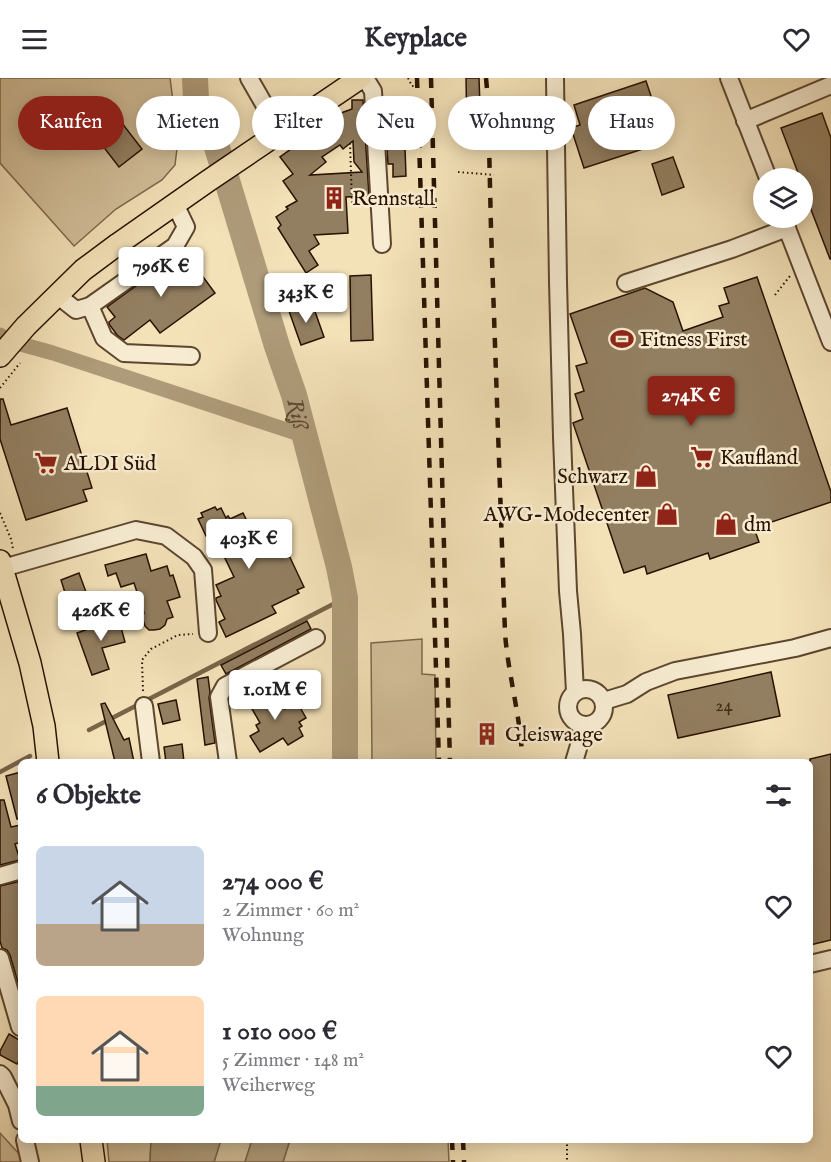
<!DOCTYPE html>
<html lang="de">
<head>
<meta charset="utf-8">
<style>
	:root { --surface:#fff; --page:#f2f2f3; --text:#2b2b33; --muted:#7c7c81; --accent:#8f2418 }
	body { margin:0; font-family:"IM FELL English",serif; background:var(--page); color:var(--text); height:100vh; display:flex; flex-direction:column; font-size:22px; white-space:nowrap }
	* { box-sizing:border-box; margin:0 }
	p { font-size:20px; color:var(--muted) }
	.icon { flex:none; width:33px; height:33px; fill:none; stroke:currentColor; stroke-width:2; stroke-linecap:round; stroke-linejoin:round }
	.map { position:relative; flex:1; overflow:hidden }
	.side { position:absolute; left:18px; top:681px; width:795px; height:384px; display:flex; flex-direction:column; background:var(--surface); border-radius:9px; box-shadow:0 3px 15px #0003 }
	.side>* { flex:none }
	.guide { position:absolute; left:18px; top:18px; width:795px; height:54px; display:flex; gap:12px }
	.fabs { position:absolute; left:753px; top:90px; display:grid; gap:12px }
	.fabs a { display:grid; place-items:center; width:60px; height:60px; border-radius:50%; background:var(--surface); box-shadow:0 3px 15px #0003; font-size:30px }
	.price { position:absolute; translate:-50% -51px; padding:0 14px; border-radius:6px; background:#fff; color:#222; font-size:20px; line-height:39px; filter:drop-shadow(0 2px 3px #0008) }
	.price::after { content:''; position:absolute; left:50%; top:36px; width:18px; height:14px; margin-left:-9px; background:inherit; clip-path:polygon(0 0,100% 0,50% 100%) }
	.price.on { background:var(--accent); color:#fff }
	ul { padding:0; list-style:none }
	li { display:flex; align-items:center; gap:18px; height:150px; padding:0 18px }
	li span { display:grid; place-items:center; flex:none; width:168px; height:120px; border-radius:9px; color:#555 }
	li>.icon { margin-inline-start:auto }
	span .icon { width:72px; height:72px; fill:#fffc; stroke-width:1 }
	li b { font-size:26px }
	h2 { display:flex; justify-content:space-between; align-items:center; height:72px; padding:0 18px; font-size:26px }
	.pill { padding:0 21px; border-radius:27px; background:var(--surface); box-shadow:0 3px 15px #0003; font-size:21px; line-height:54px }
	.pill.on { background:var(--accent); color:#fff }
	header { display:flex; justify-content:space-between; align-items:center; height:78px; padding:0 18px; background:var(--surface); font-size:27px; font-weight:700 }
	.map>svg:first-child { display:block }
</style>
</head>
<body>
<header><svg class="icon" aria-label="menu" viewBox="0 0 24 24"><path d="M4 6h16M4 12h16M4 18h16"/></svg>Keyplace<svg class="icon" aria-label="heart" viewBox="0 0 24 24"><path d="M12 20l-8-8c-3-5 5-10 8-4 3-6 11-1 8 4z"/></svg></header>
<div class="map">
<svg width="831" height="1084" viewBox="0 0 831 1084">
	<rect width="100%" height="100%" fill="#f3e1b8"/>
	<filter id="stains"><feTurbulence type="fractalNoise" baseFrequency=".00333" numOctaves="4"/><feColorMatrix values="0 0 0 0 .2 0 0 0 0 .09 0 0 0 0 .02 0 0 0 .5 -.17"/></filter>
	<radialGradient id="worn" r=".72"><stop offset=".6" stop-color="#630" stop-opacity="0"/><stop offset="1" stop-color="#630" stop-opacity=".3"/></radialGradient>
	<g fill="#d1be99" stroke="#7d684c" stroke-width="1.5">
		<path d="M 0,0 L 170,0 L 178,62 L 175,87 L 162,102 L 116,131 L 74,168 L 0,85 Z"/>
		<path d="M 422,561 L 422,596 L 435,597 L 436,684 L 372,684 L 371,565 Z"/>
		<path d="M 0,1055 L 21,1078 L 22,1084 L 0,1084 Z"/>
		<path d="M 107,1062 L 151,1062 L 150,1084 L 109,1084 Z"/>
		<path d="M 221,1062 L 252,1062 L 245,1084 L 214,1084 Z"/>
		<path d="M 290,1062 L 448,1062 L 449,1084 L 283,1084 Z"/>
	</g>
	<g fill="#ae9b79" stroke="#796449" stroke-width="1.5">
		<path d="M 151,1062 L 221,1062 L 214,1084 L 150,1084 Z"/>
		<path d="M 252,1062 L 290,1062 L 283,1084 L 245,1084 Z"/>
	</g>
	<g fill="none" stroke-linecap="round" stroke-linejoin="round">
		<g stroke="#796449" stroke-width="4.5">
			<path d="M 89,652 L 345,520"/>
			<path d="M 0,694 L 30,678"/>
		</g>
		<path stroke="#ae9b79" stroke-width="15" d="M 0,257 L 6,262 L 53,275 L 305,358"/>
		<path stroke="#ae9b79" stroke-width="26" id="s1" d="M 195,0 L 196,21 L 216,66 L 277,268 L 294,317 L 339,489 L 345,520 L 345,684"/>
	</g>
	<g fill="#927e60" stroke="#291200" stroke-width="1.5" fill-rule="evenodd">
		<path d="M 466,0 L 479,0 L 481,57 L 467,57 Z"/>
		<path d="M 646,3 L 660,45 L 640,52 L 646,70 L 584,90 L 571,50 L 580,47 L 574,27 Z"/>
		<path d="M 352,22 L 363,22 L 369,118 L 346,119 L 348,155 L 314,157 L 319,166 L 309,173 L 318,187 L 306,195 L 278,150 L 281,147 L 276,139 L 288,131 L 286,129 L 297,123 L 283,103 L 293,96 L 280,79 L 341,35 L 352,31 ZM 353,63 L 354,84 L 362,94 L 310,97 L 326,84 L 322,79 L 340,67 L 343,71 Z"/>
		<path d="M 105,23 L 142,71 L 119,89 L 82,41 Z"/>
		<path d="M 822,35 L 831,60 L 831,181 L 830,181 L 802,108 L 802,100 L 800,100 L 781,50 Z"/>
		<path d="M 387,42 L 404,42 L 406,98 L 393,99 L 393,86 L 388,86 L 386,54 L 388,54 Z"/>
		<path d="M 673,79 L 684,109 L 662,117 L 652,86 Z"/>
		<path d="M 184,173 L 215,215 L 160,255 L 150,242 L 124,262 L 117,257 L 109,246 L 109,244 L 115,239 L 107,229 Z"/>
		<path d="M 371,197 L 373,262 L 351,263 L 350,198 Z"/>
		<path d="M 757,199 L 831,414 L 831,424 L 754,450 L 759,464 L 710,481 L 708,475 L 647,496 L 645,488 L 624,495 L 573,345 L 583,341 L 575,316 L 584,313 L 576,288 L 587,285 L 570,236 L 645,210 L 673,224 L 683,253 L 723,239 L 719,228 L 729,225 L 724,210 Z"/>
		<path d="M 312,225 L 324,259 L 301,267 L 289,233 Z"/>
		<path d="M 0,321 L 3,321 L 11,347 L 67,330 L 92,410 L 83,412 L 87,423 L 26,442 L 0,361 Z"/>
		<path d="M 215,429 L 217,432 L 221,430 L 226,440 L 228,438 L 230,441 L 243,435 L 248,445 L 255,442 L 257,446 L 263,443 L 273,464 L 277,463 L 280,471 L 285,469 L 304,509 L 297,512 L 299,515 L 272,528 L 276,535 L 226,559 L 219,544 L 225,541 L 216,522 L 216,520 L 221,518 L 216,507 L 234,499 L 219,468 L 215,470 L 209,456 L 206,458 L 198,441 L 203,439 L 201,435 Z"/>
		<path d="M 146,476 L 151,493 L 167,488 L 170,498 L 173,497 L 180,519 L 167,523 L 173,539 L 167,541 L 165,547 L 160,551 L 154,552 L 149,552 L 145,548 L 142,539 L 144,535 L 134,505 L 121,509 L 116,495 L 108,498 L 105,487 Z"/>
		<path d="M 79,495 L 86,514 L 67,521 L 61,502 Z"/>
		<path d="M 117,535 L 125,564 L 102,570 L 109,591 L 92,597 L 77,555 L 105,545 L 103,539 Z"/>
		<path d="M 307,543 L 311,551 L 226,596 L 221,587 Z"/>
		<path d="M 771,594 L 780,638 L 678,660 L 668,617 Z"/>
		<path d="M 208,599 L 210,614 L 209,620 L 215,665 L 205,667 L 197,601 Z"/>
		<path d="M 261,611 L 266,620 L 273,616 L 276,622 L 279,620 L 285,631 L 297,624 L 306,640 L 299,644 L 302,648 L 299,650 L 303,658 L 288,667 L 283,660 L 260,674 L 250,658 L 259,653 L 256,647 L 260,645 L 246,620 Z"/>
		<path d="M 176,622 L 180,642 L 163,646 L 158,626 Z"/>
		<path d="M 105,625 L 124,662 L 129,660 L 134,684 L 115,684 L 101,626 Z"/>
		<path d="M 182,666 L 184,684 L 166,684 L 164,669 Z"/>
		<path d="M 831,676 L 831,862 L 810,867 L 810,681 Z"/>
		<path d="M 21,694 L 21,741 L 17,741 L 6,698 Z"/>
		<path d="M 0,722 L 4,722 L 11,749 L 21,747 L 21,764 L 15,766 L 20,782 L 0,787 Z"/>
		<path d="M 21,803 L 21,907 L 19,908 L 10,877 L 7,872 L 2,870 L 0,863 L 0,808 Z"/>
		<path d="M 9,956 L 21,963 L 21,980 L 17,986 L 0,977 L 0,973 Z"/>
	</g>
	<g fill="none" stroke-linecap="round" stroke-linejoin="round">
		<g stroke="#5c462e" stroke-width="20">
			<g id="minor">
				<path d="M 249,0 L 280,54"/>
				<path d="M 365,0 L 373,13 L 382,166"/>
				<path d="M 555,0 L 558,204 L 562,359 L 568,513 L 572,556 L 575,614"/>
				<path d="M 729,0 L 768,100"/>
				<path d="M 745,43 L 831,7"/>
				<path d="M 783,140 L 831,264"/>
				<path d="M 626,205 L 732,171 L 787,150"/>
				<path d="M 57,217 L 76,232 L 90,228 L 175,168 L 186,149 L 175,126"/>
				<path d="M 90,228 L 104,260 L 124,275 L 191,278"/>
				<path d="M 3,490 L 136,452 L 166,458 L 194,479 L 203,492 L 208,555"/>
				<circle cx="586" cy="629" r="18"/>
				<path d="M 604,623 L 627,616 L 646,604 L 675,593 L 795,570 L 831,560"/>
				<path d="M 144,628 L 151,684"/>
				<path d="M 228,684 L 219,619 L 225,608 L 316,560"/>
				<path d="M 574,684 L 585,647"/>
				<path d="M 0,798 L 21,792"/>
				<path d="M 0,880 L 20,949"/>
				<path d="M 810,886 L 831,881"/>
				<path d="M 0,996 L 3,999 L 17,1027 L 21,1043"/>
				<path d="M 25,1062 L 30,1084"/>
			</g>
		</g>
		<g stroke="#291200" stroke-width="24">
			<g id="major">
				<path d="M 0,278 L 26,248 L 83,192 L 118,166 L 208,103 L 360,0"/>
				<path d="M 0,483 L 30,585 L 44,648 L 48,684"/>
				<path d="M 91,1062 L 94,1084"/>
			</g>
		</g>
		<g stroke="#291200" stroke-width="2" stroke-dasharray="1.5 3" stroke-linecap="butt">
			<path d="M 408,0 L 412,8 L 416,8"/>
			<path d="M 404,27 L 416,27"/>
			<path d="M 350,65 L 352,125 L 366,127"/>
			<path d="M 458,94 L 494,97"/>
			<path d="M 775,217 L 790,198"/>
			<path d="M 0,310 L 20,285"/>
			<path d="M 0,435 L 11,461 L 13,471"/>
			<path d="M 143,613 L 142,582 L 151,571 L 178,557 L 193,556"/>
			<path d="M 567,1062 L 567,1084"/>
		</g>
		<use href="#minor" stroke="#f7ecd1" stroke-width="16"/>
		<use href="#major" stroke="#f3e1b8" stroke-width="21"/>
		<g stroke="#291200" stroke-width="4.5" stroke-dasharray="10 10" stroke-linecap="butt">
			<path d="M 417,0 L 439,684"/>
			<path d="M 431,0 L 450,684"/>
			<path d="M 486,0 L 488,22 L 491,151 L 505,555 C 508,596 520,636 522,677"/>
			<path d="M 452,1062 L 453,1084"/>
			<path d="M 463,1062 L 464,1084"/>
		</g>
	</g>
	<defs>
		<g id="building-bare" transform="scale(1.8)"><path d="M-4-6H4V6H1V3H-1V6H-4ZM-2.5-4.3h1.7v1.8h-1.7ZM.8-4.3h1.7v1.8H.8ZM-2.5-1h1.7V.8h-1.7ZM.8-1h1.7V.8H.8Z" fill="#8f2418" stroke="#f7ecd1" stroke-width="2.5" paint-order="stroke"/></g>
		<g id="stadium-bare" transform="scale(1.8)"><path d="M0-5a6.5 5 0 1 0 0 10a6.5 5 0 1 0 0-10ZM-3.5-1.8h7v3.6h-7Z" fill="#8f2418" stroke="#f7ecd1" stroke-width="2.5" paint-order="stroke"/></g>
		<g id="supermarket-bare" transform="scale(1.8)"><path d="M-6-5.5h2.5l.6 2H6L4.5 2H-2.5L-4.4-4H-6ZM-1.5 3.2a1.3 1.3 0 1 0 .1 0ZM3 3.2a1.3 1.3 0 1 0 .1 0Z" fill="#8f2418" stroke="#f7ecd1" stroke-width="2.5" paint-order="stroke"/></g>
		<g id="shop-bare" transform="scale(1.8)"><path d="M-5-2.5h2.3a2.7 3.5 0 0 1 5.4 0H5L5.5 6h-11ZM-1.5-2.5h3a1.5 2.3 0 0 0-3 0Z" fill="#8f2418" stroke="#f7ecd1" stroke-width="2.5" paint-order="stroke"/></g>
	</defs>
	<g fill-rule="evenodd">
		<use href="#building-bare" x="334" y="120"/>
		<use href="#stadium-bare" x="622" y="261"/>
		<use href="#supermarket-bare" x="702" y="379"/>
		<use href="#supermarket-bare" x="46" y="385"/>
		<use href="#shop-bare" x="646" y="398"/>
		<use href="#shop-bare" x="667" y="436"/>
		<use href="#shop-bare" x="726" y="446"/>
		<use href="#building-bare" x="487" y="656"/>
	</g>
	<g text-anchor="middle" stroke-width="5" stroke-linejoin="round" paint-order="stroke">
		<g font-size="18" fill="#432d18">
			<text x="724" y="633">24</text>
		</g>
		<g font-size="21" fill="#291200" stroke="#f7ecd1" text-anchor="start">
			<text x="352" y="127">Rennstall</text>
			<text x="640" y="268">Fitness First</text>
			<text x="720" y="386">Kaufland</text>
			<text x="64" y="392">ALDI Süd</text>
			<text x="628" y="405" text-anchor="end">Schwarz</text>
			<text x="649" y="443" text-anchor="end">AWG-Modecenter</text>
			<text x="744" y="453">dm</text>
			<text x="505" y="663">Gleiswaage</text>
		</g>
		<g font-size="22" font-style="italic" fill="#5e4930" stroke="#f7ecd1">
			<text dy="8" stroke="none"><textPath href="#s1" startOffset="352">Riß</textPath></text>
		</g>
	</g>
	<rect width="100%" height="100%" filter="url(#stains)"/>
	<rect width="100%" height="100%" fill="url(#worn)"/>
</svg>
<div class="fabs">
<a><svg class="icon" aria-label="layers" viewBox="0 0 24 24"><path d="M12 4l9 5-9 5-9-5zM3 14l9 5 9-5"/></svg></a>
</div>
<b class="price" style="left:161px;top:220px">796K €</b>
<b class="price" style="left:306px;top:246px">343K €</b>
<b class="price on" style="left:691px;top:349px">274K €</b>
<b class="price" style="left:249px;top:492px">403K €</b>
<b class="price" style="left:101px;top:564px">426K €</b>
<b class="price" style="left:275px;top:643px">1.01M €</b>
<div class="guide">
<a class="pill on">Kaufen</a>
<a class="pill">Mieten</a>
<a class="pill">Filter</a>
<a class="pill">Neu</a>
<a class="pill">Wohnung</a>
<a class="pill">Haus</a>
</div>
<section class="side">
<h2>6 Objekte<svg class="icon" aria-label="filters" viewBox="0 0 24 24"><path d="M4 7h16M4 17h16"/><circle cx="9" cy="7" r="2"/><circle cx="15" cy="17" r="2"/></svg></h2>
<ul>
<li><span style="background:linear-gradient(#c9d6e8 65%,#b9a48a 0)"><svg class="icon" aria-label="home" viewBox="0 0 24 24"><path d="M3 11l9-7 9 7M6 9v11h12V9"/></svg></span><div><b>274 000 €</b><p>2 Zimmer · 60 m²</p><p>Wohnung</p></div><svg class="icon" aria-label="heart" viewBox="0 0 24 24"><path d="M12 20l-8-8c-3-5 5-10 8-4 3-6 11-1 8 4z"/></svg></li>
<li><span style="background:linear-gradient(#ffd9b3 75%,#7fa58c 0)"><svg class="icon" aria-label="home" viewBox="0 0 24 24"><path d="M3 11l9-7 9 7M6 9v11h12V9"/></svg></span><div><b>1 010 000 €</b><p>5 Zimmer · 148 m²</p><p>Weiherweg</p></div><svg class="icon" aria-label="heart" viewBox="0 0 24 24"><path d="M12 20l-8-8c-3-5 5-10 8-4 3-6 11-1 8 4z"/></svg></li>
</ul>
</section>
</div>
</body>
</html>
